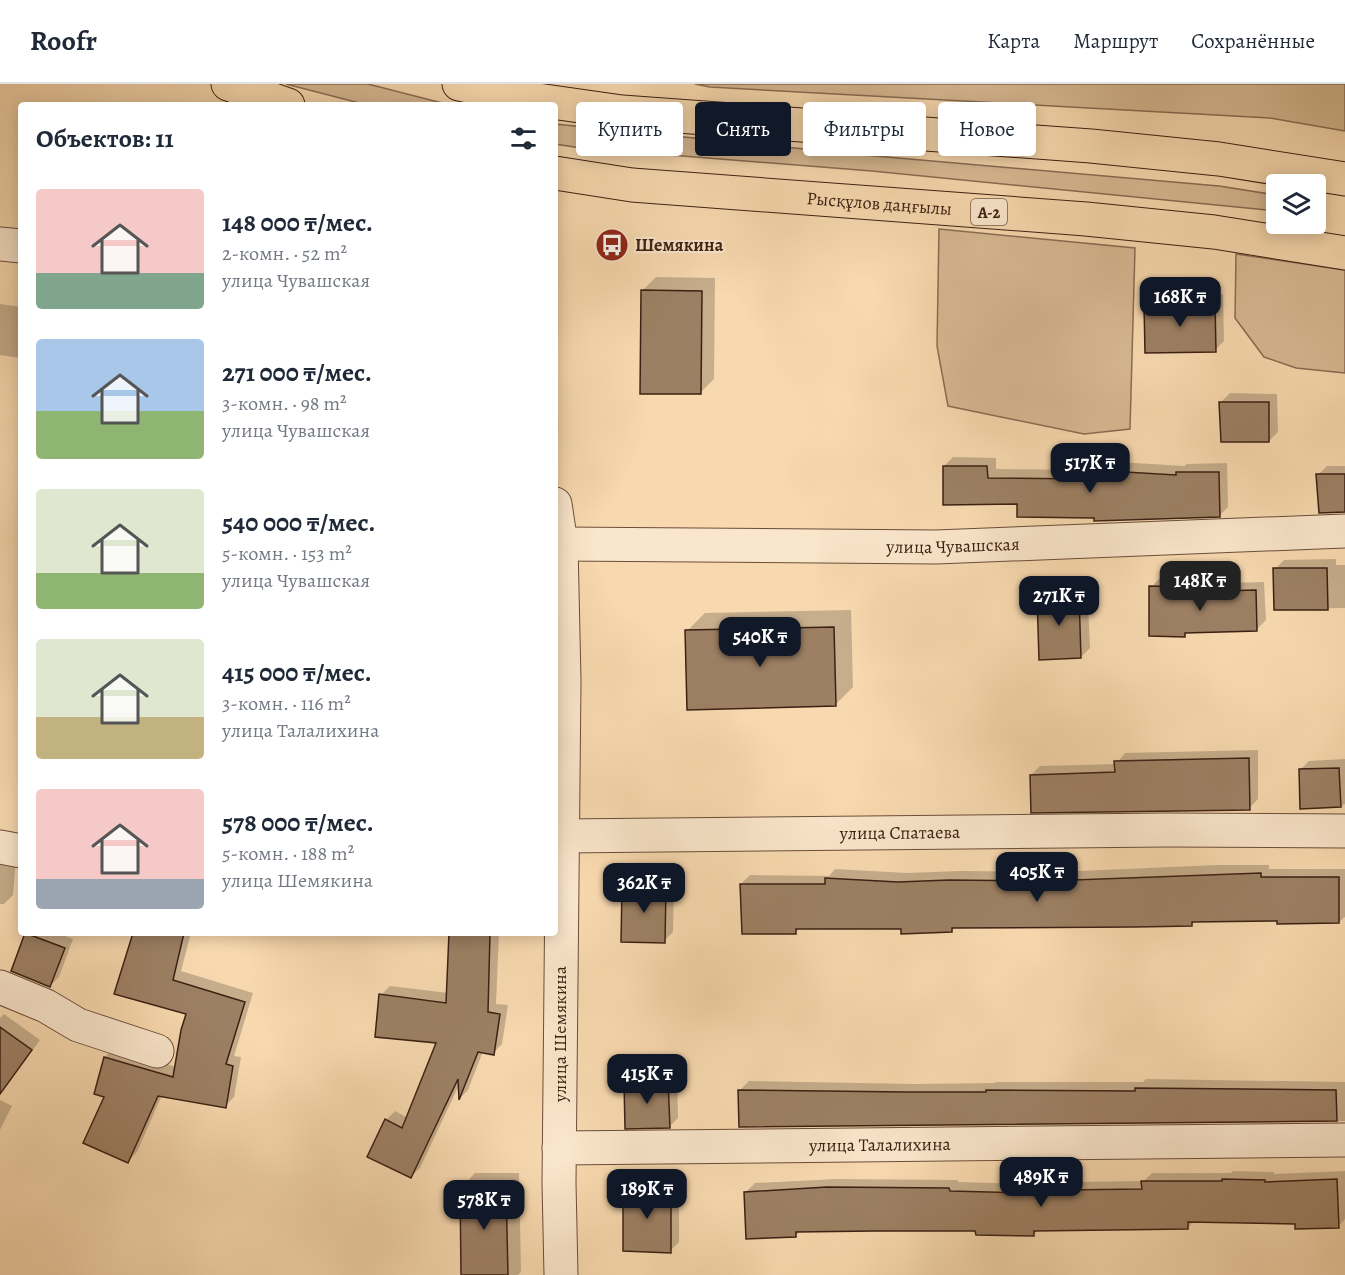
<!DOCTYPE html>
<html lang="ru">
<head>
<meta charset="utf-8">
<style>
	:root { --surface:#fff; --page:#f6f6f7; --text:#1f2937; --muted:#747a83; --line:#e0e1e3; --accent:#111827 }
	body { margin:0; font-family:Alegreya,serif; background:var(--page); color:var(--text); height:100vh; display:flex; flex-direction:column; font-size:22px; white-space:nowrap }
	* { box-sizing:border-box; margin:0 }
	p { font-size:20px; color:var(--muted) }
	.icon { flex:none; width:33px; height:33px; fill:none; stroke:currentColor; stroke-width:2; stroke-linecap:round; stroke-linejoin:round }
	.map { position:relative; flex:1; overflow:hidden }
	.sheet { position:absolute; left:18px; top:18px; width:540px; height:834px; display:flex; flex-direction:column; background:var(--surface); border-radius:6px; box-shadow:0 3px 15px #0003 }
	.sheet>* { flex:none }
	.hud { position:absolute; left:576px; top:18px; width:570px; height:54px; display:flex; gap:12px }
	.controls { position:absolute; left:1266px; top:90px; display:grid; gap:12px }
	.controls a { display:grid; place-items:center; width:60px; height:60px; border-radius:6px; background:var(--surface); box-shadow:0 3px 15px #0003; font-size:30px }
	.price { position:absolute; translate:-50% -51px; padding:0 14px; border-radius:12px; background:var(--accent); color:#fff; font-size:20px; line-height:39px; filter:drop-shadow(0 2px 3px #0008) }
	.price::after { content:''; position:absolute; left:50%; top:36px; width:18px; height:14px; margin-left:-9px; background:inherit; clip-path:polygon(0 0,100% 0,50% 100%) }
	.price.selected { background:#222; color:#fff }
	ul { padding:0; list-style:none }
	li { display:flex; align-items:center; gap:18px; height:150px; padding:0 18px }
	li span { display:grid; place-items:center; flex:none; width:168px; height:120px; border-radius:6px; color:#555 }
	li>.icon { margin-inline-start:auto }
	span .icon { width:72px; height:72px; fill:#fffc; stroke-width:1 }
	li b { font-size:26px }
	h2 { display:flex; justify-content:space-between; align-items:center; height:72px; padding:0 18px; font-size:26px }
	.pill { padding:0 21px; border-radius:6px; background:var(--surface); box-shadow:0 3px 15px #0003; font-size:21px; line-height:54px }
	.pill.selected { background:var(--accent); color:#fff }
	header { display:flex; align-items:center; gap:36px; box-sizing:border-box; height:84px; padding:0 30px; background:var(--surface); border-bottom:2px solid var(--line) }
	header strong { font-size:28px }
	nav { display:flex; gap:33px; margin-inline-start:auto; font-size:21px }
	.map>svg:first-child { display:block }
</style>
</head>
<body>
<header>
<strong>Roofr</strong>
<nav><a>Карта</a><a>Маршрут</a><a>Сохранённые</a></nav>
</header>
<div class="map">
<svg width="1345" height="1191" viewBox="0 0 1345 1191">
	<rect width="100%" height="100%" fill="#f8d9af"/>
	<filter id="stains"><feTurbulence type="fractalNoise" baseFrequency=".00333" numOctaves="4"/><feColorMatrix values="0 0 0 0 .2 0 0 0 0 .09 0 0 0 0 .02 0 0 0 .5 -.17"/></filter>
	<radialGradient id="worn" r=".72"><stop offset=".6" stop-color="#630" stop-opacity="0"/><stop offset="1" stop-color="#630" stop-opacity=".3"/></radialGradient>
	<g fill="#d8ba94" stroke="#8a6d54" stroke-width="1.5">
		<path d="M 286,0 L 368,0 L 450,21 L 367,21 Z"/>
		<path d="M 695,0 L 1345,0 L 1345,47 L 1270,34 L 710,3 Z"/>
		<path d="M 555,40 L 875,72 L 1219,102 L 1276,111 L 1276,127 L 872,87 L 581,64 L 555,60 Z"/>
		<path d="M 939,145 L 1135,164 L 1130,345 L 1084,350 L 948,322 L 937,262 Z"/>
		<path d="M 1236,170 L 1345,186 L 1345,289 L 1296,284 L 1264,273 L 1235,234 Z"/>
	</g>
	<g fill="#0003">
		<path d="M 656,193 L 715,194 L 714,295 L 700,309 L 642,207 Z"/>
		<path d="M 1223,210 L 1224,257 L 1215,266 L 1145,221 L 1154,212 Z"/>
		<path d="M 0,220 L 21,223 L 21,274 L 0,271 Z"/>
		<path d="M 1230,309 L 1277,310 L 1278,348 L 1269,357 L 1221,318 Z"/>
		<path d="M 953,373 L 996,374 L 996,385 L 1094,386 L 1103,377 L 1184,382 L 1187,380 L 1227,379 L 1228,423 L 1219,432 L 1095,432 L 1018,419 L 944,382 Z"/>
		<path d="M 1327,382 L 1345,382 L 1345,427 L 1318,391 Z"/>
		<path d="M 1336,475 L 1336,481 L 1345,481 L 1345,524 L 1275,525 L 1275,485 L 1284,476 Z"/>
		<path d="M 1160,494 L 1194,494 L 1194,500 L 1264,498 L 1266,536 L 1257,545 L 1189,547 L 1184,552 L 1151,503 Z"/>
		<path d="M 1087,502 L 1090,564 L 1081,573 L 1038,513 L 1047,504 Z"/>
		<path d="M 851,526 L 853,603 L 835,621 L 687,547 L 705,529 Z"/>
		<path d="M 1258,666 L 1258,715 L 1249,724 L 1031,691 L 1040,682 L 1116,680 L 1125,669 Z"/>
		<path d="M 1345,675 L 1345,720 L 1341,722 L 1300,686 L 1309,677 Z"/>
		<path d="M 0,770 L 16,775 L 13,811 L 4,820 L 0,820 Z"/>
		<path d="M 1217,781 L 1269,781 L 1269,785 L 1345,785 L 1345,833 L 1339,838 L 1279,835 L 1195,836 L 1192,840 L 955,843 L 951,847 L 902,843 L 800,844 L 796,848 L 741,800 L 750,791 L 829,792 L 835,785 L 907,789 L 959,787 L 1057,788 Z"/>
		<path d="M 633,794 L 674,795 L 673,848 L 664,857 L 624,803 Z"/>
		<path d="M 27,849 L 57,849 L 73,855 L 59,893 L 50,902 Z"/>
		<path d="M 122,849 L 191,849 L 181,887 L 253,909 L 234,972 L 241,973 L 234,1013 L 225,1022 L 162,1011 L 137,1068 L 128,1077 L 106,1012 L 105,973 L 114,964 L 176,983 L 188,929 L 134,851 Z"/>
		<path d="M 450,849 L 499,849 L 496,920 L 508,921 L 502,960 L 493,969 L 483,967 L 468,1006 L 461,1013 L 460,999 L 420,1084 L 411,1092 L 386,1036 L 395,1027 L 408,1034 L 438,958 L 381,911 L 390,902 L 448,909 Z"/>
		<path d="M 4,930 L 40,956 L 0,1011 L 0,934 Z"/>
		<path d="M 677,988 L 678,1034 L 669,1043 L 625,998 L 634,989 Z"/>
		<path d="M 1146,995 L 1345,998 L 1345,1037 L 1117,1037 L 740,1006 L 749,997 L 916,1000 L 994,999 L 996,998 L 1143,998 Z"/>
		<path d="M 0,1016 L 12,1022 L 0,1046 Z"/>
		<path d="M 1233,1087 L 1274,1088 L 1274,1090 L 1345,1087 L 1345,1135 L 1338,1142 L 1296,1139 L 1194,1137 L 1188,1144 L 1039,1145 L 1033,1151 L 977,1145 L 801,1146 L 796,1151 L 746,1108 L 755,1099 L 837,1095 L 958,1096 L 958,1098 L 1068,1101 L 1071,1098 L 1144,1097 L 1152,1089 L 1231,1089 Z"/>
		<path d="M 475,1089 L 519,1089 L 521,1188 L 518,1191 L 463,1191 L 462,1103 Z"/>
		<path d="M 633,1094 L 679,1096 L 679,1158 L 670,1167 L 624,1103 Z"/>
	</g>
	<g fill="#9d8064" stroke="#3b2013" stroke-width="1.5">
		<path d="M 641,206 L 702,207 L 701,310 L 640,310 Z"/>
		<path d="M 1215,219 L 1216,268 L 1145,269 L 1144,220 Z"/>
		<path d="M 1219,318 L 1269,318 L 1269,358 L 1221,358 Z"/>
		<path d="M 943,382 L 987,382 L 988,394 L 1092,395 L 1092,386 L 1176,391 L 1176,388 L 1219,388 L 1220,433 L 1094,437 L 1094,434 L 1017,433 L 1017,420 L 943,421 Z"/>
		<path d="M 1316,390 L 1345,390 L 1345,428 L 1319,429 Z"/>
		<path d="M 1273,484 L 1327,484 L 1328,526 L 1274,526 Z"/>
		<path d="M 1149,502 L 1186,503 L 1186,508 L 1256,506 L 1257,547 L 1185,549 L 1185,553 L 1149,552 Z"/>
		<path d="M 1079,511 L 1081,574 L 1039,576 L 1037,512 Z"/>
		<path d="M 834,543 L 836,622 L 687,626 L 685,546 Z"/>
		<path d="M 1249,674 L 1250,726 L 1031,729 L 1030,691 L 1115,688 L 1114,677 Z"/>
		<path d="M 1339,684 L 1341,723 L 1300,725 L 1299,685 Z"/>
		<path d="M 1261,789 L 1261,793 L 1339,793 L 1339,839 L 1277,840 L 1277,837 L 1192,838 L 1192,842 L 1135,843 L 952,844 L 952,848 L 901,850 L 901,845 L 796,845 L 796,850 L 742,850 L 740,800 L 825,800 L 825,794 L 898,798 L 949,796 L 1047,797 Z"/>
		<path d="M 622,802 L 666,803 L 665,859 L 621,858 Z"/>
		<path d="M 25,849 L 65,864 L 50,903 L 11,887 Z"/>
		<path d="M 133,849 L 184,849 L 173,896 L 245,918 L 226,980 L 233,982 L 226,1024 L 158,1012 L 128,1079 L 83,1059 L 104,1013 L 94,1010 L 104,973 L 173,993 L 181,946 L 186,930 L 114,910 Z"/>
		<path d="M 449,849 L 490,849 L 488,928 L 500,930 L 494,971 L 478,968 L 459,1016 L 458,995 L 411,1094 L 367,1073 L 385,1035 L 402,1044 L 436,959 L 375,953 L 379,910 L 446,919 Z"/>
		<path d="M 0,943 L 32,966 L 0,1010 Z"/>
		<path d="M 668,996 L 670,1044 L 625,1045 L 624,998 Z"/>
		<path d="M 1135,1004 L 1336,1006 L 1337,1037 L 739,1043 L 738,1006 L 906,1008 L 986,1008 L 986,1006 L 1135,1007 Z"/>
		<path d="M 1222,1095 L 1265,1096 L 1265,1098 L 1337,1095 L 1339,1144 L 1295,1145 L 1295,1140 L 1188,1138 L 1188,1145 L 1034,1147 L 1034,1152 L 976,1151 L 975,1147 L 874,1147 L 796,1148 L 796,1153 L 746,1155 L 744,1108 L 827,1103 L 949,1104 L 950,1107 L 1061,1110 L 1061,1106 L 1142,1105 L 1141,1097 L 1222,1097 Z"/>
		<path d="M 460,1102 L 506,1102 L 508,1191 L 461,1191 Z"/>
		<path d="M 623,1103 L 671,1104 L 671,1169 L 623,1167 Z"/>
	</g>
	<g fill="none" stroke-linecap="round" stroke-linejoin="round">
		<g stroke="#6a4e3a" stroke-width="35">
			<g id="minor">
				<path d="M 0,160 L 21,162"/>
				<path d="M 555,420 L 561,460 L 564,597 L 559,1099 L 561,1191"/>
				<path id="s1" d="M 561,460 L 936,463 L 1345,447"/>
				<path id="s2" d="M 562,752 L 1166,746 L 1345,747"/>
				<path d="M 0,763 L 21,767"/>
				<path d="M 0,903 L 46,922 L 78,941 L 157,967"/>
				<path id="s3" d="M 559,1064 L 1345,1056"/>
			</g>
		</g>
		<g stroke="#3b2013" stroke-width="35">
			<g id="major">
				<path d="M 228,0 L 288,21"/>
				<path d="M 459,0 L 516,13 L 622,28 L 1091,62 L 1219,75 L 1345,95"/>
				<path id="s4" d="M 555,89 L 632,101 L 1086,135 L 1214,148 L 1345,169"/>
			</g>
		</g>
		<use href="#minor" stroke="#fae6cb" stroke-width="33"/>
		<use href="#major" stroke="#f8d9af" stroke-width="33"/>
	</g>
	<defs>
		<g id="bus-disc" transform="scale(1.725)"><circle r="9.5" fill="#8f2418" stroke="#fae6cb"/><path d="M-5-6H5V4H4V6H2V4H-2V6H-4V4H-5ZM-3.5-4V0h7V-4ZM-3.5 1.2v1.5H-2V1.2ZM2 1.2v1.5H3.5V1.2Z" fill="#fff"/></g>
	</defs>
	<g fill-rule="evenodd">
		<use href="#bus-disc" x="612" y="161"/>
	</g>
	<g text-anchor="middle" stroke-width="4.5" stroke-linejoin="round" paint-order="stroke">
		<rect fill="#fae6cb" stroke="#745b4a" stroke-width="1.5" x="971" y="115" width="36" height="26" rx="4.5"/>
		<g font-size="16" font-weight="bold" fill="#3b2013">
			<text x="989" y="134">A-2</text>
		</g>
		<g font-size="18" fill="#3b2013" stroke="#fae6cb">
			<text dy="6" stroke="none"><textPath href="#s4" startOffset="326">Рысқұлов даңғылы</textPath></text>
			<text dy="6" stroke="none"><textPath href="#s1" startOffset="392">улица Чувашская</textPath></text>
			<text dy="6" stroke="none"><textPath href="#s2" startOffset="338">улица Спатаева</textPath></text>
			<text transform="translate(560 950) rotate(-90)" y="6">улица Шемякина</text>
			<text dy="6" stroke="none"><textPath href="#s3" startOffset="321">улица Талалихина</textPath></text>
		</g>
		<g font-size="18" font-weight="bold" fill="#3b2013" stroke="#fae6cb" text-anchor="start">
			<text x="635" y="167">Шемякина</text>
		</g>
	</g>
	<rect width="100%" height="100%" filter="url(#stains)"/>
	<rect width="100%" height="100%" fill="url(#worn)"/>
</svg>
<div class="controls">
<a><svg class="icon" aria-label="layers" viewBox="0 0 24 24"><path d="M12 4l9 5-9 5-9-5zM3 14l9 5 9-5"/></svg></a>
</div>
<b class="price" style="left:1180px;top:244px">168K ₸</b>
<b class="price" style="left:1090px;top:410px">517K ₸</b>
<b class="price selected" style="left:1200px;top:528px">148K ₸</b>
<b class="price" style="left:1059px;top:543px">271K ₸</b>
<b class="price" style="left:760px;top:584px">540K ₸</b>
<b class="price" style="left:1037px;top:819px">405K ₸</b>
<b class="price" style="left:644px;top:830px">362K ₸</b>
<b class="price" style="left:647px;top:1021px">415K ₸</b>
<b class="price" style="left:1041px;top:1124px">489K ₸</b>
<b class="price" style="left:647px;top:1136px">189K ₸</b>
<b class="price" style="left:484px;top:1147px">578K ₸</b>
<div class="hud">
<a class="pill">Купить</a>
<a class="pill selected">Снять</a>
<a class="pill">Фильтры</a>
<a class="pill">Новое</a>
</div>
<section class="sheet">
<h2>Объектов: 11<svg class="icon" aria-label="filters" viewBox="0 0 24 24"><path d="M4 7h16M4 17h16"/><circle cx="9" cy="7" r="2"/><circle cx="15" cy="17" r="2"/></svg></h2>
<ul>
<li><span style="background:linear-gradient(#f6c9c9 70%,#7fa58c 0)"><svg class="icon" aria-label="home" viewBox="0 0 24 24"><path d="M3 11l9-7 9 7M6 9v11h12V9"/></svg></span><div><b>148 000 ₸/мес.</b><p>2-комн. · 52 m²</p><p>улица Чувашская</p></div></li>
<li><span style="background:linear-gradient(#a9c7e8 60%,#8fb573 0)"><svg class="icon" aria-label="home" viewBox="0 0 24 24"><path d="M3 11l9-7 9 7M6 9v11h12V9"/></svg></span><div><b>271 000 ₸/мес.</b><p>3-комн. · 98 m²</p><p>улица Чувашская</p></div></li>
<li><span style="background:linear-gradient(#dfe7d0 70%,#8fb573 0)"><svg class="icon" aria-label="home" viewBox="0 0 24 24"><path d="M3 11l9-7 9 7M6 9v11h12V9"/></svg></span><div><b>540 000 ₸/мес.</b><p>5-комн. · 153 m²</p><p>улица Чувашская</p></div></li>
<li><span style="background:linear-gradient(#dfe7d0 65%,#c2b280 0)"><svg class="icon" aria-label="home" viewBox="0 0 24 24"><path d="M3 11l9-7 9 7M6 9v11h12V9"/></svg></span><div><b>415 000 ₸/мес.</b><p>3-комн. · 116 m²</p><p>улица Талалихина</p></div></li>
<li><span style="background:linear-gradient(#f6c9c9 75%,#9aa5b1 0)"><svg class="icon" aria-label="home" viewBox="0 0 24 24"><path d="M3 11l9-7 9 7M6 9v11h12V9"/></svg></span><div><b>578 000 ₸/мес.</b><p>5-комн. · 188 m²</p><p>улица Шемякина</p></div></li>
</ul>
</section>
</div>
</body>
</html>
